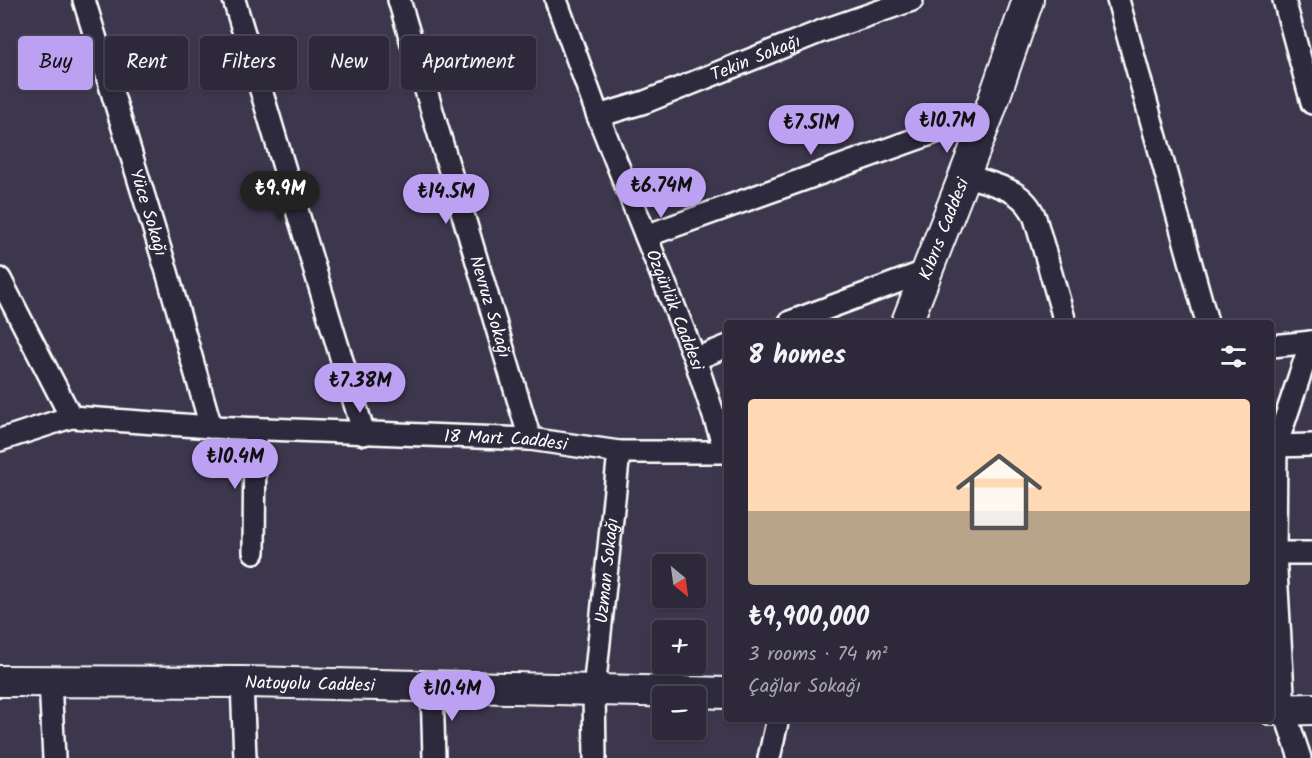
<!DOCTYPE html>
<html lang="en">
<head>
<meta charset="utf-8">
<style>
	:root { --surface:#2e293a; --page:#3a3545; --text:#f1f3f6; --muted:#a7a6af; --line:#494554; --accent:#bca0f2 }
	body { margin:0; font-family:Kalam,sans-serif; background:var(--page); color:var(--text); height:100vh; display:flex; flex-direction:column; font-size:22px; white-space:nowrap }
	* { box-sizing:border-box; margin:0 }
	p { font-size:20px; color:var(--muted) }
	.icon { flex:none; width:33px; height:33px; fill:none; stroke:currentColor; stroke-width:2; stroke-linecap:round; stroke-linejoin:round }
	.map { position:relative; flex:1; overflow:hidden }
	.drawer { position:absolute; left:724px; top:320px; width:550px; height:402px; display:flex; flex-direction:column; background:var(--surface); border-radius:6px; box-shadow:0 2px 4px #0004,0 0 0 2px var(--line) }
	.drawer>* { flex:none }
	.top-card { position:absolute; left:18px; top:36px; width:570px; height:54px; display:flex; gap:12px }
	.needle { width:39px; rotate:151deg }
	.fabs { position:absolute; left:652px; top:554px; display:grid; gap:12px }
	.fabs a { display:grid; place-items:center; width:54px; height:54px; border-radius:6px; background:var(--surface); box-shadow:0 2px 4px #0004,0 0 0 2px var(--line); font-size:30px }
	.price { position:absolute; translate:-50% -51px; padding:0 14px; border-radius:21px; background:var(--accent); color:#111; font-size:20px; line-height:39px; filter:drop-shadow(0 2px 3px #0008) }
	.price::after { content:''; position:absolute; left:50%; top:36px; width:18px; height:14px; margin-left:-9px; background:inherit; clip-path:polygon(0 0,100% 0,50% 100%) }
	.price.current { background:#222; color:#fff }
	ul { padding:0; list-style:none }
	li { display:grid; align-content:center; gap:12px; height:318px; padding:0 24px }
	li+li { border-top:2px solid var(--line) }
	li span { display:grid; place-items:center; height:186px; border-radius:6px; color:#555 }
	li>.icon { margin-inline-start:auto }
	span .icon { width:108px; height:108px; fill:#fffc; stroke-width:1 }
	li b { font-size:26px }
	h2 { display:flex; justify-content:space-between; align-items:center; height:72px; padding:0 24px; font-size:26px }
	.chip { padding:0 21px; border-radius:6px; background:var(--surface); box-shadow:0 2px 4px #0004,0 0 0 2px var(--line); font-size:21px; line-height:54px }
	.chip.current { background:var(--accent); color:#111 }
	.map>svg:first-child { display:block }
</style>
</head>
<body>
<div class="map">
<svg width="1312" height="758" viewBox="0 0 1312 758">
	<rect width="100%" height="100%" fill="#3d374e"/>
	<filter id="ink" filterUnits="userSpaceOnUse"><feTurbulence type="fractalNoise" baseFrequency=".0167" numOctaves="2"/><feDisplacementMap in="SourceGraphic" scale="12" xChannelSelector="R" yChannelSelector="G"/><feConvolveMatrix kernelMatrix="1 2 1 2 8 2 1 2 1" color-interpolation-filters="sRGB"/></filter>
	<g filter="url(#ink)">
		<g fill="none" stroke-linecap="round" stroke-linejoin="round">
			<g stroke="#fff" stroke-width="26">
				<g id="street">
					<path id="s1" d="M 84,0 L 167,272 L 211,427"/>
					<path d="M 234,0 L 364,434"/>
					<path id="s2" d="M 399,0 L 530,439"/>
					<path id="s3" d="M 556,0 L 598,116 L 695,359 L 726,452"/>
					<path d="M 1118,0 L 1207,322"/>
					<path d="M 1284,0 L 1312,103"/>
					<path id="s4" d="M 598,116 L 645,102 L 822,31 L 912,0"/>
					<path d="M 965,175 C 993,185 1024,188 1035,218 L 1065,322"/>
					<path d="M 646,236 L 989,113"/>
					<path d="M 0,279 L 71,417"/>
					<path d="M 790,322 L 927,271"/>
					<path d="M 1272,346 L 1312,342"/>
					<path d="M 695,359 L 728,346"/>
					<path id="s5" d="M 0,440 L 71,417 L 211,427 L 530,439 L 619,452 L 728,452"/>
					<path d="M 1272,446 L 1312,445"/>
					<path d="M 254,552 L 255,429"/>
					<path d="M 1272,553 L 1312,553"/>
					<path d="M 50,681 L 54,758"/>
					<path d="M 242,682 L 245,758"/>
					<path d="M 432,686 L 434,758"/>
					<path id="s6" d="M 595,758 L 594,690 L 619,452"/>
					<path d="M 769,758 L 778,718"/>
					<path d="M 1300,758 L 1284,710 L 1275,553 L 1276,446 L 1311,342"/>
				</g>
			</g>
			<g stroke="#fff" stroke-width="34">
				<g id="secondary">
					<path id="s7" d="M 907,322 L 989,113 L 1028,0"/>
					<path id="s8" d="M 0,681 L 242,682 L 728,693"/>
					<path d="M 1272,710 L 1312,709"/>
				</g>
			</g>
			<use href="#street" stroke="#2f2a3d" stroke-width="21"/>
			<use href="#secondary" stroke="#2f2a3d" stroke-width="30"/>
		</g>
	</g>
	<g text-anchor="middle" stroke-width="4.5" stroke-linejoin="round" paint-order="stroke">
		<g font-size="18" fill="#fff" stroke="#2f2a3d">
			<text dy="6" stroke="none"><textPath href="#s4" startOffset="168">Tekin Sokağı</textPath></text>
			<text dy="6" stroke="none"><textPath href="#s1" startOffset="222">Yüce Sokağı</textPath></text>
			<text dy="6" stroke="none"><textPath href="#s7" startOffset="100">Kıbrıs Caddesi</textPath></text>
			<text dy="6" stroke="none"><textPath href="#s2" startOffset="320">Nevruz Sokağı</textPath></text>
			<text dy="6" stroke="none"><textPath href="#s3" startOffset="332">Özgürlük Caddesi</textPath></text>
			<text dy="6" stroke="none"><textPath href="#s5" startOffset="510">18 Mart Caddesi</textPath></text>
			<text dy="6" stroke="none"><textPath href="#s6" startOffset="188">Uzman Sokağı</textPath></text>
			<text dy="6" stroke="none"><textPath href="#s8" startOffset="310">Natoyolu Caddesi</textPath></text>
		</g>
	</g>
</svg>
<div class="fabs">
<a><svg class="needle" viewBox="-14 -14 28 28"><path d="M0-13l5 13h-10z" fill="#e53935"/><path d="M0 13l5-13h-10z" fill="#a7a6af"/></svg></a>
<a>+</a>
<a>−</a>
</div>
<b class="price" style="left:947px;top:154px">₺10.7M</b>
<b class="price" style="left:811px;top:156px">₺7.51M</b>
<b class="price" style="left:661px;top:219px">₺6.74M</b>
<b class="price current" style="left:280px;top:222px">₺9.9M</b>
<b class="price" style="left:446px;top:225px">₺14.5M</b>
<b class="price" style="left:360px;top:414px">₺7.38M</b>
<b class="price" style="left:235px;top:490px">₺10.4M</b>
<b class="price" style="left:452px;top:722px">₺10.4M</b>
<div class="top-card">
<a class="chip current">Buy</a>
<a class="chip">Rent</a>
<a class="chip">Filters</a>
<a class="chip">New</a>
<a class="chip">Apartment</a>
</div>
<section class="drawer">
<h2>8 homes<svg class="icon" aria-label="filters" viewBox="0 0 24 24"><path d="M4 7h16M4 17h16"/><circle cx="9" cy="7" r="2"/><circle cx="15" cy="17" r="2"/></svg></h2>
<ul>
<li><span style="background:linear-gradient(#ffd9b3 60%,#b9a48a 0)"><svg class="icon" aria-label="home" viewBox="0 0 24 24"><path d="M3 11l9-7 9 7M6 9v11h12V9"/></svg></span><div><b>₺9,900,000</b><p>3 rooms · 74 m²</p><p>Çağlar Sokağı</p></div></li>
</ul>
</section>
</div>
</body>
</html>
